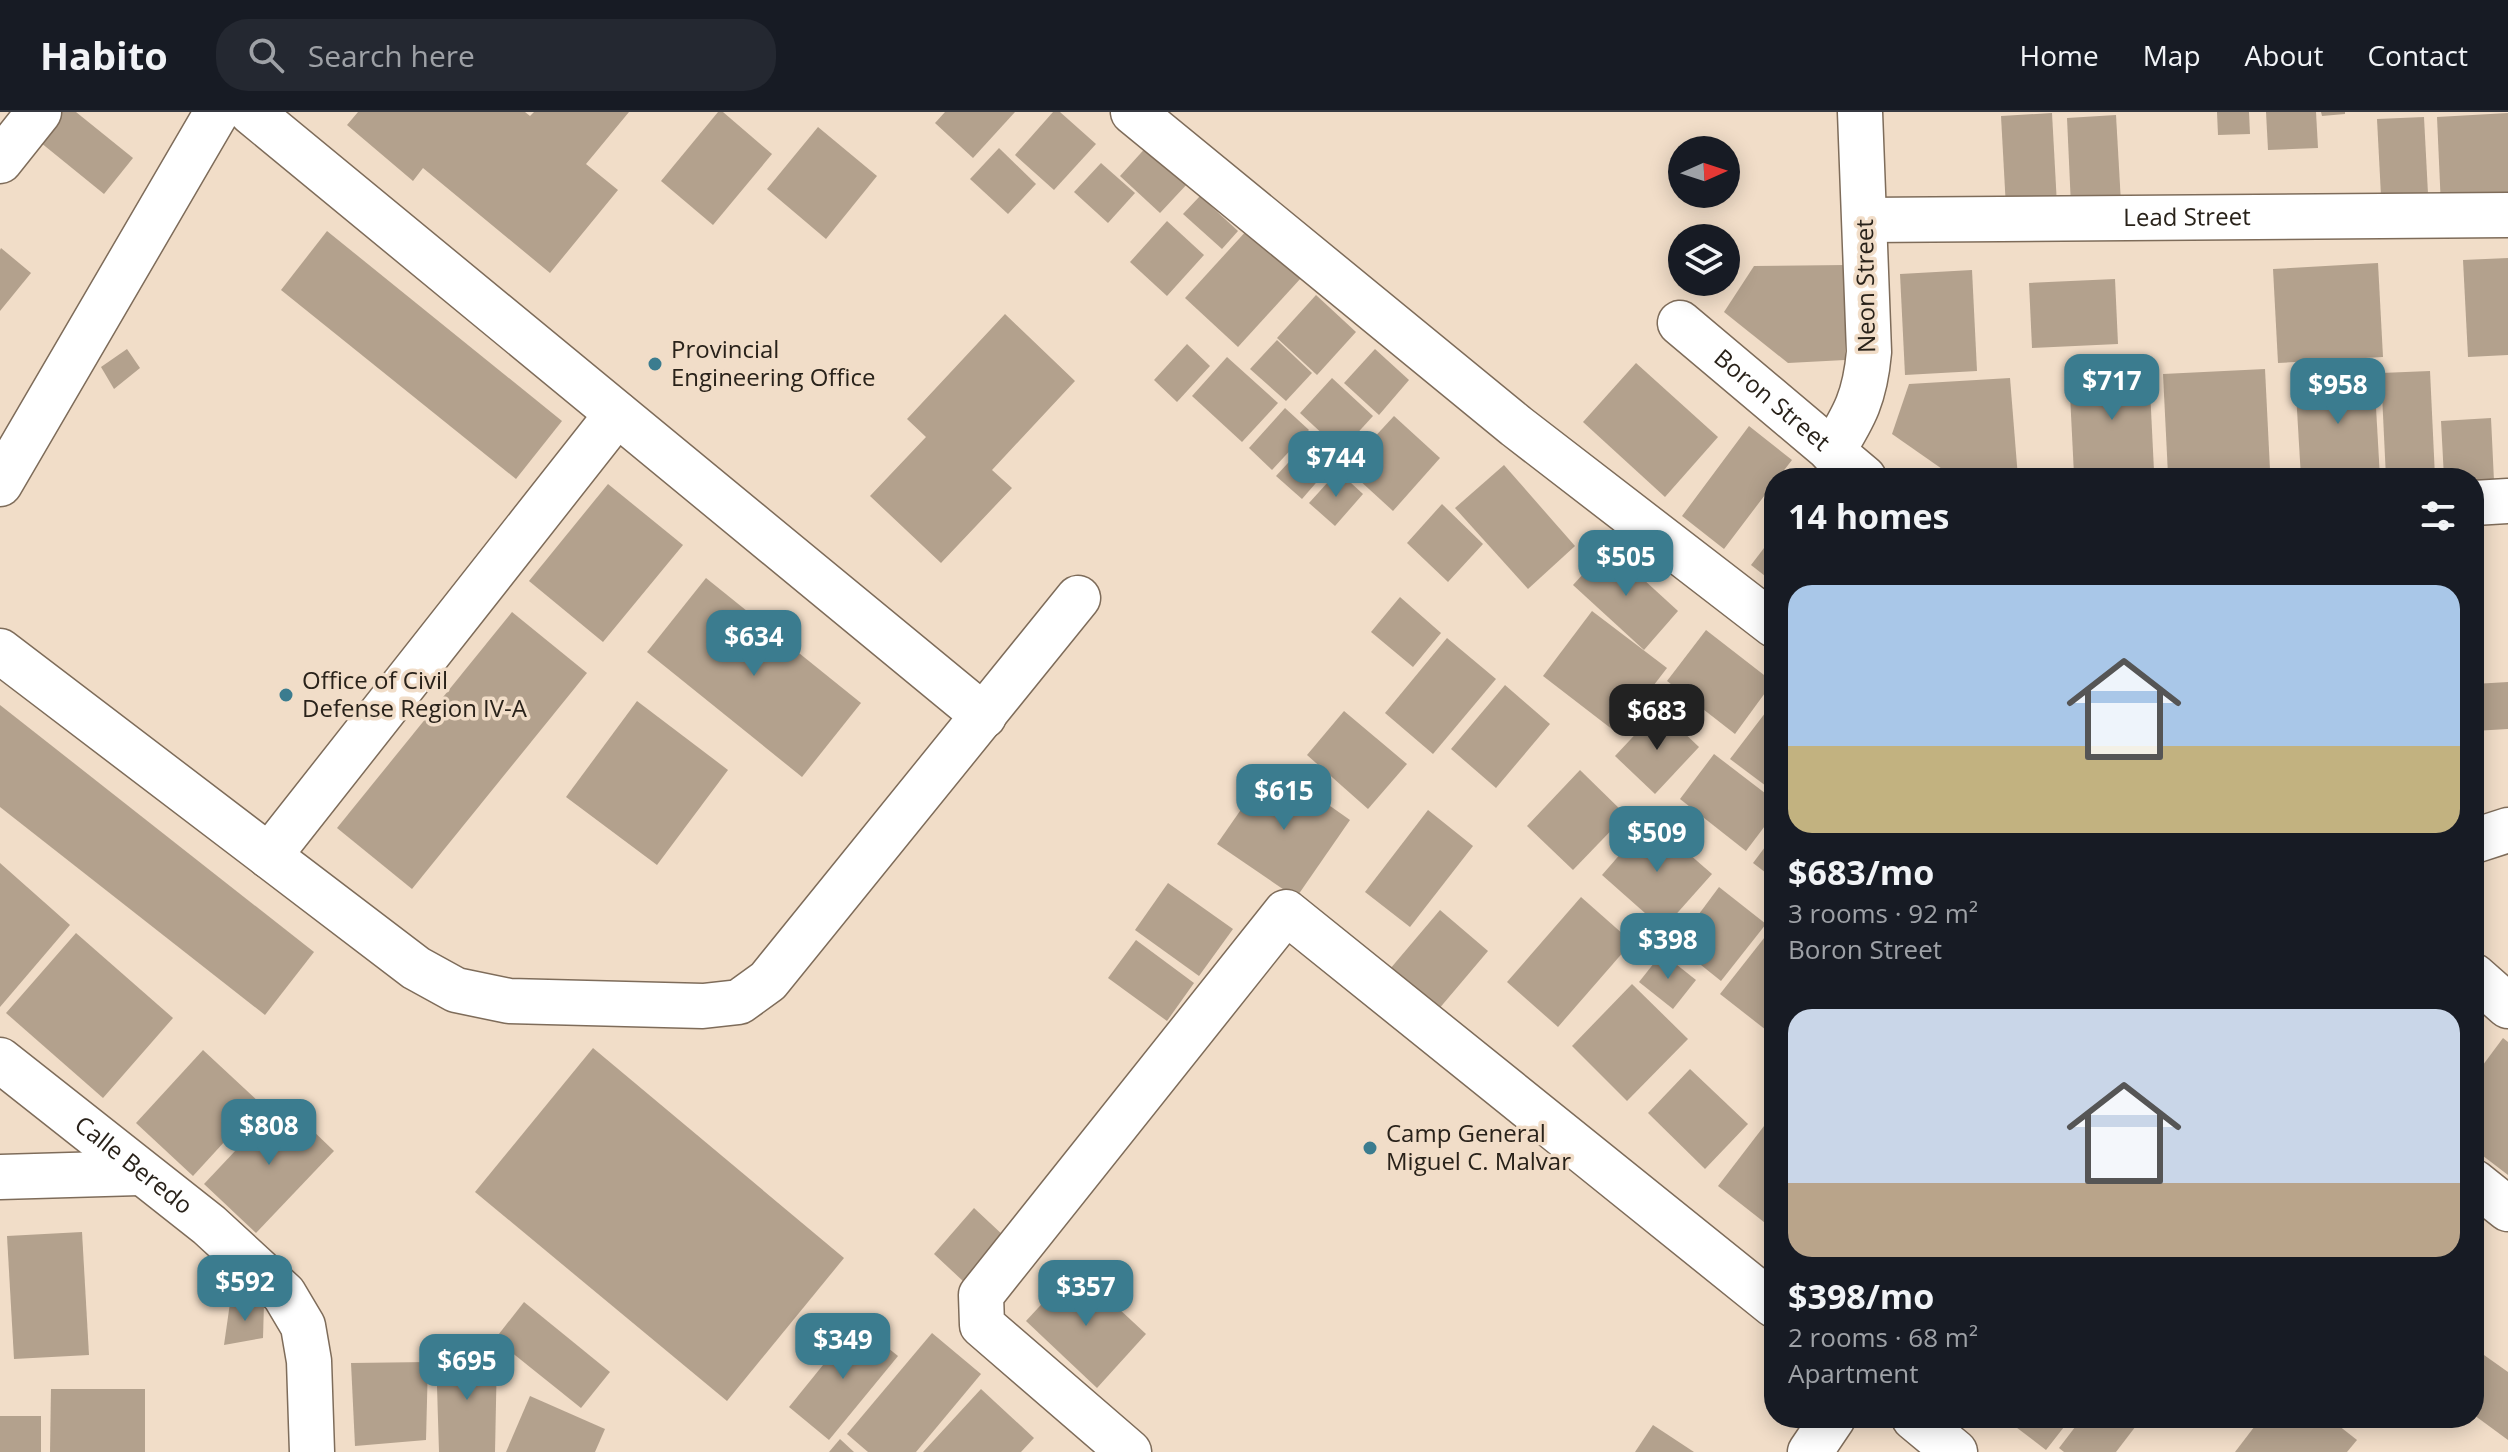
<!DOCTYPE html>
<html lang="en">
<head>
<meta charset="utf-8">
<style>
	:root { --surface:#171b24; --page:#242831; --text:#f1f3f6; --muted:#9ea1a6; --line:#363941; --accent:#3b7c8f }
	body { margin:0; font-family:"Open Sans",sans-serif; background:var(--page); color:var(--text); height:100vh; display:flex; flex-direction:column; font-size:30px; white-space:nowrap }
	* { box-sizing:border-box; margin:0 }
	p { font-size:26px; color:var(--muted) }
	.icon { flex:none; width:44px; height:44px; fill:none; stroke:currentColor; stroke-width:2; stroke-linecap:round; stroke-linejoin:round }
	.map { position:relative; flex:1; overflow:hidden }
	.details { position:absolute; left:1764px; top:356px; width:720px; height:960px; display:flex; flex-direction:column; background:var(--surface); border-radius:32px; box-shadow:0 4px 20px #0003 }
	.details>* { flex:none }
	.needle { width:52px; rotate:87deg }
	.controls { position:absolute; left:1668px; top:24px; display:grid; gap:16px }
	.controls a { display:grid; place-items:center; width:72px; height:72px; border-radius:50%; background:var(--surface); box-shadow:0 4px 20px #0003; font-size:40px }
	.price { position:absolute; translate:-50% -68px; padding:0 18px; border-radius:16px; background:var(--accent); color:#fff; font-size:26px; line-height:52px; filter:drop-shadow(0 2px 4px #0008) }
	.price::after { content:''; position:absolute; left:50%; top:48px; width:24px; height:18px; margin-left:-12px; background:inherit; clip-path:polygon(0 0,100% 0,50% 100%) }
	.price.active { background:#222; color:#fff }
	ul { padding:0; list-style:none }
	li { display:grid; align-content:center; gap:16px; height:424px; padding:0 24px }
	li span { display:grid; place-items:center; height:248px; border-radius:24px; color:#555 }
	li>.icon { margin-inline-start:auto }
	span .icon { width:144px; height:144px; fill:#fffc; stroke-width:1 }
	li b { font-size:34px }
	h2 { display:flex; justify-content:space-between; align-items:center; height:96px; padding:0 24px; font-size:34px }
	header { display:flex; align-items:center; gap:48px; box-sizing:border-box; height:112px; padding:0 40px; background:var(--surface); border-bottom:2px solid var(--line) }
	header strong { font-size:38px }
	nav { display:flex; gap:44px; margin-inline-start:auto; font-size:28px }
	.search { width:560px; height:72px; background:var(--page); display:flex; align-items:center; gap:20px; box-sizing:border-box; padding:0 28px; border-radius:32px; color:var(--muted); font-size:30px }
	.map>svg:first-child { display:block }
</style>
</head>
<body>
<header>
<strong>Habito</strong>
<div class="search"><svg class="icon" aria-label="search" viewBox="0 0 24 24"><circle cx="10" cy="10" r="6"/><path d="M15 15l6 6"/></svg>Search here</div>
<nav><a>Home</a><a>Map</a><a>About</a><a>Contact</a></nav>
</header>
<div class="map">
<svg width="2508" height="1340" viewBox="0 0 2508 1340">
	<rect width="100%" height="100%" fill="#f1ddc8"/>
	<g fill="#b3a18d">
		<path d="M 55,0 L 76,0 L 133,46 L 104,82 L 35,26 Z"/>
		<path d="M 358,0 L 525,0 L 530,4 L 534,0 L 629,0 L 586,52 L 618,78 L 550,161 L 423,56 L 413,69 L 347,13 Z"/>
		<path d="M 718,0 L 723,0 L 772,42 L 713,113 L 661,69 Z"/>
		<path d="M 945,0 L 1015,0 L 973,46 L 935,11 Z"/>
		<path d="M 1053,0 L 1060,0 L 1096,32 L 1054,78 L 1015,43 Z"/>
		<path d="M 2217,0 L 2249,0 L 2250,22 L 2218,23 Z"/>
		<path d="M 2266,0 L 2316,0 L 2318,36 L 2268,38 Z"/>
		<path d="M 2321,0 L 2345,0 L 2345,2 L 2322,4 Z"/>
		<path d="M 2052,1 L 2057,93 L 2006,96 L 2001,4 Z"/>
		<path d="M 2508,1 L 2508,91 L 2441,95 L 2437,5 Z"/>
		<path d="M 2116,3 L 2121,91 L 2071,94 L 2067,6 Z"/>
		<path d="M 2424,5 L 2429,101 L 2382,103 L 2377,7 Z"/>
		<path d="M 818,15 L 877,64 L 826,127 L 767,77 Z"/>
		<path d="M 1149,32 L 1189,70 L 1160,101 L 1120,64 Z"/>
		<path d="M 999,36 L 1036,72 L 1008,102 L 970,67 Z"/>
		<path d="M 1101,51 L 1135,81 L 1108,111 L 1074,80 Z"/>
		<path d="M 1200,84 L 1238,119 L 1222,137 L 1183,102 Z"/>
		<path d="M 1167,109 L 1204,143 L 1167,184 L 1130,150 Z"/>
		<path d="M 1248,117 L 1301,166 L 1238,235 L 1185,186 Z"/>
		<path d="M 327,119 L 562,309 L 516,367 L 281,178 Z"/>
		<path d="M 1,136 L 31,161 L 0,199 L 0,138 Z"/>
		<path d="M 2508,146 L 2508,243 L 2468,245 L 2463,148 Z"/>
		<path d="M 2378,151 L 2383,245 L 2278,251 L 2273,157 Z"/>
		<path d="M 1846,153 L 1845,248 L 1788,251 L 1724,200 L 1754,154 Z"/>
		<path d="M 1972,158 L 1977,259 L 1905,263 L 1900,162 Z"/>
		<path d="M 2115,167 L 2118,232 L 2032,236 L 2029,171 Z"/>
		<path d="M 1316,183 L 1356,220 L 1317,263 L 1277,226 Z"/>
		<path d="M 1005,202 L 1075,269 L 992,358 L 1012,376 L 941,451 L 870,384 L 926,325 L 907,307 Z"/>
		<path d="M 1277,228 L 1312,261 L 1286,289 L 1250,257 Z"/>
		<path d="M 1187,232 L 1210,254 L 1177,290 L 1154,268 Z"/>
		<path d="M 127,237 L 140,256 L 114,277 L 101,255 Z"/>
		<path d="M 1375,237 L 1409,268 L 1379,303 L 1344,271 Z"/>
		<path d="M 1227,245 L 1278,291 L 1242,330 L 1192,284 Z"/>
		<path d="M 1636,251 L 1718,325 L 1665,385 L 1583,310 Z"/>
		<path d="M 2149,257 L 2154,359 L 2074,363 L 2069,262 Z"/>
		<path d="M 2265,257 L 2270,358 L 2168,363 L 2163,262 Z"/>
		<path d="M 2430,259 L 2435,365 L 2386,366 L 2381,261 Z"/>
		<path d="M 2374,260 L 2380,366 L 2301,366 L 2295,264 Z"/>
		<path d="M 1332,266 L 1373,304 L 1341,339 L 1300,301 Z"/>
		<path d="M 2010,266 L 2018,366 L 1955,366 L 1892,322 L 1909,272 Z"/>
		<path d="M 1285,296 L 1309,318 L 1272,358 L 1249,336 Z"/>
		<path d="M 1394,304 L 1440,346 L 1393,399 L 1346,356 Z"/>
		<path d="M 2491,306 L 2494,369 L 2474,370 L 2474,366 L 2444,366 L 2441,309 Z"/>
		<path d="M 1749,314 L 1792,348 L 1778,366 L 1774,366 L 1774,371 L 1724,437 L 1682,404 Z"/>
		<path d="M 1310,327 L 1335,349 L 1302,387 L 1276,364 Z"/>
		<path d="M 1504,353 L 1575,434 L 1528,477 L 1455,396 Z"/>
		<path d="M 1338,359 L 1363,382 L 1335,414 L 1309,391 Z"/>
		<path d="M 608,372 L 683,433 L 603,530 L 529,469 Z"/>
		<path d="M 1442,392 L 1483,432 L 1448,470 L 1407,431 Z"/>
		<path d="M 1774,423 L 1774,471 L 1751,453 Z"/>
		<path d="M 1608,435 L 1678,499 L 1644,538 L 1573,473 Z"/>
		<path d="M 706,466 L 861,591 L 802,665 L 647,540 Z"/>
		<path d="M 1400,485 L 1441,521 L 1413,555 L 1371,520 Z"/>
		<path d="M 1592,499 L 1667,556 L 1617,621 L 1543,564 Z"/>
		<path d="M 512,500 L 587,561 L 412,777 L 337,716 Z"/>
		<path d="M 1706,518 L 1773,570 L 1735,622 L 1667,569 Z"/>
		<path d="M 1447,526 L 1496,567 L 1433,642 L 1385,601 Z"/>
		<path d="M 2508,570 L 2508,617 L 2474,619 L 2474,572 Z"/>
		<path d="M 1505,573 L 1550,612 L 1496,676 L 1451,637 Z"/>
		<path d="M 637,589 L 728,658 L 657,753 L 566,685 Z"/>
		<path d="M 1772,592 L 1774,594 L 1774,680 L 1730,647 Z"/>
		<path d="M 0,593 L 314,840 L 265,903 L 0,695 Z"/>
		<path d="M 1659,597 L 1699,635 L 1655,682 L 1615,644 Z"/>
		<path d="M 1344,599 L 1407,652 L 1368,697 L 1307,643 Z"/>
		<path d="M 1714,642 L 1774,688 L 1774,702 L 1746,739 L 1680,687 Z"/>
		<path d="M 1272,653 L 1350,708 L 1296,786 L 1217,732 Z"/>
		<path d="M 1580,658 L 1626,703 L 1573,758 L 1527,714 Z"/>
		<path d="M 1428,698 L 1473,734 L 1410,815 L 1365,780 Z"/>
		<path d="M 1650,708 L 1712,762 L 1663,817 L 1602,763 Z"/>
		<path d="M 1774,723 L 1774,767 L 1753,751 Z"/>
		<path d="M 0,751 L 70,813 L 0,895 Z"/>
		<path d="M 1168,771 L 1233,817 L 1199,864 L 1135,818 Z"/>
		<path d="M 1719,775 L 1766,812 L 1721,869 L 1676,833 Z"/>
		<path d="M 1581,785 L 1632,830 L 1558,915 L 1507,870 Z"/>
		<path d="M 1440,798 L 1488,839 L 1438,898 L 1390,857 Z"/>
		<path d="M 1772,816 L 1774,818 L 1774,908 L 1766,918 L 1720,882 Z"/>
		<path d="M 76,821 L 173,906 L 103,986 L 6,901 Z"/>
		<path d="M 1136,828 L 1194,871 L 1167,909 L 1108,866 Z"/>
		<path d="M 1662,841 L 1696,868 L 1673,897 L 1639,870 Z"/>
		<path d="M 1632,872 L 1688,927 L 1627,989 L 1572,934 Z"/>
		<path d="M 2503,926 L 2508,930 L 2508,1063 L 2474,1037 L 2474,965 Z"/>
		<path d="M 593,936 L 844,1146 L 727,1289 L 475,1080 Z"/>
		<path d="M 203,938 L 260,991 L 193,1064 L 136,1011 Z"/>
		<path d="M 1690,957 L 1748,1012 L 1705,1057 L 1648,1001 Z"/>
		<path d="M 282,989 L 334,1039 L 256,1121 L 204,1072 Z"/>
		<path d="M 1774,1001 L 1774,1108 L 1769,1114 L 1718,1074 Z"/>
		<path d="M 974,1096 L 1005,1125 L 964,1170 L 934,1142 Z"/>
		<path d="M 82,1120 L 89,1243 L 14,1247 L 7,1124 Z"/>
		<path d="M 1774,1147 L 1774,1172 L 1762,1163 Z"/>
		<path d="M 1075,1156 L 1146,1222 L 1097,1276 L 1026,1209 Z"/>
		<path d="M 524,1190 L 610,1260 L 581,1296 L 495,1227 Z"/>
		<path d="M 230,1191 L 264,1191 L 263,1226 L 224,1233 Z"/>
		<path d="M 857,1211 L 898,1244 L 829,1328 L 789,1295 Z"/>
		<path d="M 932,1221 L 981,1262 L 916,1340 L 868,1340 L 847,1322 Z"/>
		<path d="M 436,1242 L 497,1242 L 495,1340 L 439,1340 Z"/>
		<path d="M 2484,1243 L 2508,1260 L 2508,1328 L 2474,1303 L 2474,1257 Z"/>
		<path d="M 428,1250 L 426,1328 L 355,1334 L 351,1251 Z"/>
		<path d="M 51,1277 L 145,1277 L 145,1340 L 50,1340 Z"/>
		<path d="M 981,1277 L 1034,1326 L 1021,1340 L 923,1340 Z"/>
		<path d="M 530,1284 L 605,1317 L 595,1340 L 506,1340 Z"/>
		<rect x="0" y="1304" width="41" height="36"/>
		<path d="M 2004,1306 L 2071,1306 L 2046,1338 Z"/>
		<path d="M 2082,1306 L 2134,1306 L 2139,1310 L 2116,1340 L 2064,1340 L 2059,1336 Z"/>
		<path d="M 2261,1306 L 2329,1306 L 2357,1328 L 2347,1340 L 2235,1340 Z"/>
		<path d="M 1653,1313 L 1694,1340 L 1635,1340 Z"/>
		<path d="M 840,1327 L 854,1340 L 829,1340 Z"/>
	</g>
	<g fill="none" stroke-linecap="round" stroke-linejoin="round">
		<g stroke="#7e6c5a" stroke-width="47">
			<g id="minor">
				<path d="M 251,0 L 984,604"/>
				<path d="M 1133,0 L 1516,314 L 1774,513"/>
				<path d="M 0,49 L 39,0"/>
				<path id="s1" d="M 1865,108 L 2508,103"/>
				<path id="s2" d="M 1680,211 L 1864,366"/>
				<path d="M 1832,340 C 1855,303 1865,285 1869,240 L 1860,0"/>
				<path d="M 0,372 L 217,0"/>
				<path d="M 2474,391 L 2508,389"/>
				<path d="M 0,539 L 416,856 L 456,878 L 509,889 L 703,894 L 739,890 L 768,869 L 1078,486"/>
				<path d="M 2474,729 L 2508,718"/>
				<path d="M 269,744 L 617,302"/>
				<path d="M 2474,864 L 2508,894"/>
				<path id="s3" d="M 0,948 L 209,1113 L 284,1182 L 303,1214 L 309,1249 L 312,1340"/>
				<path d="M 0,1065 L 139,1061"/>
				<path d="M 2474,1070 L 2508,1097"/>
				<path d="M 1914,1306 L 1955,1340"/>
				<path d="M 1129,1340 L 982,1213 L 981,1183 L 1286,800 L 1774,1193"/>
				<path d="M 1810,1340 L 1833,1306"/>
			</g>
		</g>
		<use href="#minor" stroke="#fff" stroke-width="44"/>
	</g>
	<g fill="#3b7c8f" stroke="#f1ddc8" stroke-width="3">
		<circle cx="655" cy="252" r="8"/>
		<circle cx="286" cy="583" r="8"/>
		<circle cx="1370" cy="1036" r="8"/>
	</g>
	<g text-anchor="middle" stroke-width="7" stroke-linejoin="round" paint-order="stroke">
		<g font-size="24" fill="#29221a" stroke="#f1ddc8">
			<text dy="8" stroke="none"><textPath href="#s1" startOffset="322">Lead Street</textPath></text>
			<text transform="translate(1866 174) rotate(-91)" y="8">Neon Street</text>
			<text dy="8" stroke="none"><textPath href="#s2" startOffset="120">Boron Street</textPath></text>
			<text dy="8" stroke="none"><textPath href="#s3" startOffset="170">Calle Beredo</textPath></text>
		</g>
		<g font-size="24" fill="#29221a" stroke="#f1ddc8" text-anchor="start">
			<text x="671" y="246">Provincial<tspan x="671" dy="28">Engineering Office</tspan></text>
			<text x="302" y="577">Office of Civil<tspan x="302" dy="28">Defense Region IV-A</tspan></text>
			<text x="1386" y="1030">Camp General<tspan x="1386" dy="28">Miguel C. Malvar</tspan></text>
		</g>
	</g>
</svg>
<div class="controls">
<a><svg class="needle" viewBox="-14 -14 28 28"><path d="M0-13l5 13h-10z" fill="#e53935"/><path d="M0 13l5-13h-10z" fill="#9ea1a6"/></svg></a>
<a><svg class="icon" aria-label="layers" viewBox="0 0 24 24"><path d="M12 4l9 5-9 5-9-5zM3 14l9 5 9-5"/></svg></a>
</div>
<b class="price" style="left:2112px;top:310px">$717</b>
<b class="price" style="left:2338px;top:314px">$958</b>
<b class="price" style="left:1336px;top:387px">$744</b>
<b class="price" style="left:1626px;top:486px">$505</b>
<b class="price" style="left:754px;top:566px">$634</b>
<b class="price active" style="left:1657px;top:640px">$683</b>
<b class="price" style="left:1284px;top:720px">$615</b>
<b class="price" style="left:1657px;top:762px">$509</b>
<b class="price" style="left:1668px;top:869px">$398</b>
<b class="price" style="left:269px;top:1055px">$808</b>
<b class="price" style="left:245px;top:1211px">$592</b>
<b class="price" style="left:1086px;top:1216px">$357</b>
<b class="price" style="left:843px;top:1269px">$349</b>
<b class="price" style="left:467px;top:1290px">$695</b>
<section class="details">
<h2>14 homes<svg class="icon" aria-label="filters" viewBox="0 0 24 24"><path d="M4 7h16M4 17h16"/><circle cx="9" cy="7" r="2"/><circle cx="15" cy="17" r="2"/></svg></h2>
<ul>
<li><span style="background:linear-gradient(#a9c7e8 65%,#c2b280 0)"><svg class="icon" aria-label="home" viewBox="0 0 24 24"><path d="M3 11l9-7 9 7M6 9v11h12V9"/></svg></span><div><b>$683/mo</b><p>3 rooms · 92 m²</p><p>Boron Street</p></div></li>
<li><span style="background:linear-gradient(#c9d6e8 70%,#b9a48a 0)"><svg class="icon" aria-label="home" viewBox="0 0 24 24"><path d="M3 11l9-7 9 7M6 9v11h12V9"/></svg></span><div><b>$398/mo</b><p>2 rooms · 68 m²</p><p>Apartment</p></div></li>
</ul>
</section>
</div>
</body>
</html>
